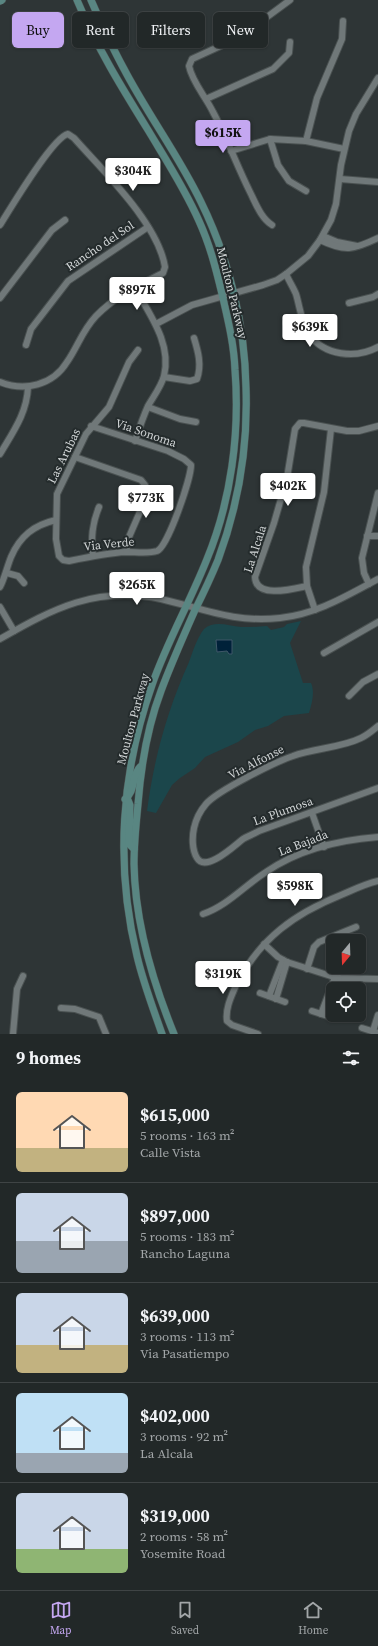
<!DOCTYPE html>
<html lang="en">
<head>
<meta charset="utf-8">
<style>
	:root { --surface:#222828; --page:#2a3030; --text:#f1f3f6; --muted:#a2a6a8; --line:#3f4445; --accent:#c4a7f1 }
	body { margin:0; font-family:"Source Serif 4",serif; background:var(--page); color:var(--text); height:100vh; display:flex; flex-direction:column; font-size:15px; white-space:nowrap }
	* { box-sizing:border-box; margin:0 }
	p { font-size:13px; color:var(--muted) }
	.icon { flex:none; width:22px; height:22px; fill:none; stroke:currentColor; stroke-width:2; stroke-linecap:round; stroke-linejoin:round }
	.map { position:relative; height:1034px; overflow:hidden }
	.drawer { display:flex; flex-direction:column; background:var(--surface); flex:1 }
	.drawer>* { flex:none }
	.guide { position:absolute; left:12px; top:12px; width:354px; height:36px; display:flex; gap:8px }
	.needle { width:26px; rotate:199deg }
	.controls { position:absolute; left:326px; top:934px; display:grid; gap:8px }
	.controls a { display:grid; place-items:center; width:40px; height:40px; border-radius:6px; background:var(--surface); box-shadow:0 1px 3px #0004,0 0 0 1px var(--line); font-size:20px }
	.price { position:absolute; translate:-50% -34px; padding:0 9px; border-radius:4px; background:#fff; color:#222; font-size:13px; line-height:26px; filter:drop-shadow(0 1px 2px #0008) }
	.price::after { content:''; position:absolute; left:50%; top:24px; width:12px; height:9px; margin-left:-6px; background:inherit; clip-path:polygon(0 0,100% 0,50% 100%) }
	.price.on { background:var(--accent); color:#111 }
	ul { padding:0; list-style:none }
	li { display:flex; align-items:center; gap:12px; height:100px; padding:0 16px }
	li+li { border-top:1px solid var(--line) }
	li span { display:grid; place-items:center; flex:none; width:112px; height:80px; border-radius:6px; color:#555 }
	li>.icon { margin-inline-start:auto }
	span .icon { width:48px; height:48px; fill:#fffc; stroke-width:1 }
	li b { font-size:17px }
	h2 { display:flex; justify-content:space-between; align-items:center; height:48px; padding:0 16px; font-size:17px }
	.tag { padding:0 14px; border-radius:6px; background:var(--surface); box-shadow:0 1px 3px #0004,0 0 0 1px var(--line); font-size:14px; line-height:36px }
	.tag.on { background:var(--accent); color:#111 }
	.menu { display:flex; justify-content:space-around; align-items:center; height:56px; border-top:1px solid var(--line); background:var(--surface); font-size:11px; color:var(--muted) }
	.menu a { display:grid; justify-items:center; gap:2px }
	.menu .on { color:var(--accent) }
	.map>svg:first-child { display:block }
</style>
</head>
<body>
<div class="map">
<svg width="378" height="1034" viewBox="0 0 378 1034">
	<rect width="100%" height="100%" fill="#2e3536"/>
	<path fill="#1b464b" d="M 301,621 L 290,643 L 303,683 L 311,683 C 315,692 312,703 309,713 L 284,716 L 268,726 L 255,730 L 238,742 L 205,757 L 195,768 L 180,778 L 172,785 L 156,813 L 147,811 C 154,758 167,711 189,662 C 193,651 197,638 204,629 C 215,620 228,626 241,627 C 250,627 258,627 267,626 L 271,630 L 284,627 L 287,624 Z"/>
	<path fill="#002139" stroke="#3f5768" d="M 216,640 L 232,640 L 232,654 L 229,654 L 227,651 L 217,652 Z"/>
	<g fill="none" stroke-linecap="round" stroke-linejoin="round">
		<g stroke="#4a5151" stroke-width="8">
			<g id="minor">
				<path d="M 206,99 L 273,69 L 289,53 L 290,42"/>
				<path d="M 270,139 L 278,165 L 289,181 L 306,191"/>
				<path d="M 306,141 L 317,98 L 342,39 L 343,21"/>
				<path d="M 231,151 L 270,139 L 306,141 L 344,149"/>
				<path d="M 340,179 L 378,182"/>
				<path d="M 0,225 C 10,209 53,137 68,134 L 74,138 C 103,171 158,223 165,267 L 163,273 C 139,285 114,297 96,316 C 82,331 78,346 67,362 C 53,385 25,392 0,382"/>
				<path d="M 272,225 C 261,218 256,204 250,192 C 237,166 227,138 213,112 C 206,97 192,82 189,66 L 192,59 L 240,37 L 290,0"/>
				<path d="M 323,236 L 337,242 L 357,246"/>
				<path d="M 320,240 C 345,252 353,250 378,238"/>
				<path d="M 286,274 C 289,281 293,287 296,294 C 300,307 301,322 309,334 C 324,356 356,359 378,347"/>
				<path d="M 0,298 L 52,230 L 65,220"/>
				<path d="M 349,303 L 373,297 L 378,294"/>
				<path d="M 286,323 L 302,319"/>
				<path d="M 156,324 L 192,305 L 263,285 L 277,280 L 286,274 L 308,256 L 320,240 L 331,220 L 336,204 L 341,165 L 349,131 L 356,114 L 378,78"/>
				<path d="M 26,345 L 31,329 L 68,281 L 148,227"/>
				<path d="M 164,377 L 190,381 L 197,379 C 202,365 198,351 194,338"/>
				<path d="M 148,407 L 180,419 L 196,422"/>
				<path d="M 91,426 L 168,451 L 184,459 L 191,465 C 191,478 168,547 157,551 C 148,554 136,552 126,552 C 107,553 88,557 69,561 L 63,560 L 59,556 L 56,539 L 57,494 L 86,434 L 109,407 L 129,362 L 138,350"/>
				<path d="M 135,441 C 139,429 143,417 148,406 C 153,397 161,387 164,376 C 172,344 150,315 135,288"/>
				<path d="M 0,454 C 13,432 27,413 28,387"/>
				<path d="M 75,457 L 141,480 L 145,485 L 146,491 L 139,514 L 129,537 L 126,552"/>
				<path d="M 367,536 L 378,536"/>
				<path d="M 93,556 C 91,538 92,524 99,507"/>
				<path d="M 7,573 L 18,576 L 24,583"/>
				<path d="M 369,584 L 364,573 L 362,558 L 378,493"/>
				<path d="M 307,586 C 293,589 256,599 255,577 L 274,523 L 287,478 L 295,429 L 300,423 L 304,423 L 347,431 L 359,431 L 378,426"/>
				<path d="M 0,587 C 5,577 7,567 11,557 C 20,536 34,525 56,520"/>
				<path d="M 0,607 L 14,631"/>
				<path d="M 315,610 L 307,586 L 306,567 L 324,492 L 331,429"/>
				<path d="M 0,639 C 54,608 96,586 161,599 C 204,609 234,623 280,618 C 317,614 346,596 378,579"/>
				<path d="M 324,653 L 378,622"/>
				<path d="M 349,696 L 363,682 L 378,674"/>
				<path d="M 378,726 C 372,731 367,735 361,738 C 341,748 314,748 293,756 C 275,762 217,791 206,804 C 200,811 196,819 194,828 C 192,837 192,850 197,858 C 206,873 235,845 243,839 C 248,836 254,834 259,831 L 378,788"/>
				<path d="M 312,813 L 324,847"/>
				<path d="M 203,914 C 227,906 244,886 266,872 C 298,850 339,840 378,837"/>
				<path d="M 264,944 L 278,957 L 287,962 L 337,978 L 378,979"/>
				<path d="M 307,969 L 314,947 L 319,942 L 356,927"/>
				<path d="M 336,989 L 339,978"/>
				<path d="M 260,993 L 285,1002"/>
				<path d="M 269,996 L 283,960"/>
				<path d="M 276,999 L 287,962"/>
				<path d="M 61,1008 L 75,1009 L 99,1017 L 106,1034"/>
				<path d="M 312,1011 L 337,1019"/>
				<path d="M 321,1014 L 335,977"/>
				<path d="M 328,1016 L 333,1002"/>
				<path d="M 362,1028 L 378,1033"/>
				<path d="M 373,1031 L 378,1015"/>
				<path d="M 13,1034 L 17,989 L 23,976"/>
				<path d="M 258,1034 L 232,1025 L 227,1021 C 225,1008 232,995 237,983 C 261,938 294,914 341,895 C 353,890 365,884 378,881"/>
			</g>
		</g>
		<g stroke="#4a5151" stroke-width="8">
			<g id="major">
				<path d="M 77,0 C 96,46 122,88 148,130 C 166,160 185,189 199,221 C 210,245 216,269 222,294 C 228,320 234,344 235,370 C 240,433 231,501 207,559 C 190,602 167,642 152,685 C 121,772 115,866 137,956 C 143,982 153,1008 162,1034"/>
				<path d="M 91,0 C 101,23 112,47 124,69 C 148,115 179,156 201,202 C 229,259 245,324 246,388 C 248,446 238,506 218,560 C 211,577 203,594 195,610 C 183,637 171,664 161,691 C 147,728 141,765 138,804 C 136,824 134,844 134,864 C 135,923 152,980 174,1034"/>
				<path d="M 0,1 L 2,0"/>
				<path d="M 134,849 L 129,844 L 130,805 L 128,800 L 125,799 C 136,791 131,776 140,767"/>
			</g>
		</g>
		<use href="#minor" stroke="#707879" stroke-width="6"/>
		<use href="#major" stroke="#598682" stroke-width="7"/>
	</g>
	<g text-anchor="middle" stroke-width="4" stroke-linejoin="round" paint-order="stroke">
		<g font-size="12" fill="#d1d5d6" stroke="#242b2c">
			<text transform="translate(100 246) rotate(-34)" y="4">Rancho del Sol</text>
			<text transform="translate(232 293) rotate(76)" y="4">Moulton Parkway</text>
			<text transform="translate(146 433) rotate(19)" y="4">Via Sonoma</text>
			<text transform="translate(64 456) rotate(-64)" y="4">Las Arubas</text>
			<text transform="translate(109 544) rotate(-6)" y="4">Via Verde</text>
			<text transform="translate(255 549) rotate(-72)" y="4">La Alcala</text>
			<text transform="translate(133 719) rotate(-75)" y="4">Moulton Parkway</text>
			<text transform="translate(256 762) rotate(-27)" y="4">Via Alfonse</text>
			<text transform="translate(283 811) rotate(-20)" y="4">La Plumosa</text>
			<text transform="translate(303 843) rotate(-21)" y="4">La Bajada</text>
		</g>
	</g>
</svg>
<div class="controls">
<a><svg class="needle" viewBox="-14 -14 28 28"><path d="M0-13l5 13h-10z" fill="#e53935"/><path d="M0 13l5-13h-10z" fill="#a2a6a8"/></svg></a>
<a><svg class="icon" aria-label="locate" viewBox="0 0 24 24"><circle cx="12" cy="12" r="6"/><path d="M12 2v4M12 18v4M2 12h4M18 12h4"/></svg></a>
</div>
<b class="price on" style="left:223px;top:154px">$615K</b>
<b class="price" style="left:133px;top:192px">$304K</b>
<b class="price" style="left:137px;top:311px">$897K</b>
<b class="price" style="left:310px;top:348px">$639K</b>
<b class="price" style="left:288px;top:507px">$402K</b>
<b class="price" style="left:146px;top:519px">$773K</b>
<b class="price" style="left:137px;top:606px">$265K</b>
<b class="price" style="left:295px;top:907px">$598K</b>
<b class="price" style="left:223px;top:995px">$319K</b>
<div class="guide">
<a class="tag on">Buy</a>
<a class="tag">Rent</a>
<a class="tag">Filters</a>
<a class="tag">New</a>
</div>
</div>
<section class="drawer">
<h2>9 homes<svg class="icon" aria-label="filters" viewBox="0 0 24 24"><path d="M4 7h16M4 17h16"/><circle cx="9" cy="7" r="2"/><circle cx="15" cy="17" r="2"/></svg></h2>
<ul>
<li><span style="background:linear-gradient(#ffd9b3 70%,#c2b280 0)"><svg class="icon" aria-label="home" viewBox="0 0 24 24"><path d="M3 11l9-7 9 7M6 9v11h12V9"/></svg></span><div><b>$615,000</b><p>5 rooms · 163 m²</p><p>Calle Vista</p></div></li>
<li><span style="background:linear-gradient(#c9d6e8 60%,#9aa5b1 0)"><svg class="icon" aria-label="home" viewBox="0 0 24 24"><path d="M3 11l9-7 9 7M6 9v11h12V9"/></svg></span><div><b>$897,000</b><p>5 rooms · 183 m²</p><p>Rancho Laguna</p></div></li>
<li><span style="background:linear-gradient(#c9d6e8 65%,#c2b280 0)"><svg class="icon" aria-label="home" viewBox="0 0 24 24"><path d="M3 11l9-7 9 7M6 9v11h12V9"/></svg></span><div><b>$639,000</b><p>3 rooms · 113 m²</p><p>Via Pasatiempo</p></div></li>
<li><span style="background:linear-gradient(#bfe0f5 75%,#9aa5b1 0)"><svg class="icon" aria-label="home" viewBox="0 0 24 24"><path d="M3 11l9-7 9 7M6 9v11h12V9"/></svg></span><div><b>$402,000</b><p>3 rooms · 92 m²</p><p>La Alcala</p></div></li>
<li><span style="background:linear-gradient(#c9d6e8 70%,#8fb573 0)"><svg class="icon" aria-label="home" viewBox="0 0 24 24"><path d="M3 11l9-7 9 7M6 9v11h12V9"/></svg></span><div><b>$319,000</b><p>2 rooms · 58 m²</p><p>Yosemite Road</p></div></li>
</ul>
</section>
<nav class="menu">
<a class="on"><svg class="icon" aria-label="map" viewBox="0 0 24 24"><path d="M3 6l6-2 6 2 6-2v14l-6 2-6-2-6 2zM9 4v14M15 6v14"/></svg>Map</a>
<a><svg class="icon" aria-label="saved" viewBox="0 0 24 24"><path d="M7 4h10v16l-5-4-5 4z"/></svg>Saved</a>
<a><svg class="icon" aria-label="home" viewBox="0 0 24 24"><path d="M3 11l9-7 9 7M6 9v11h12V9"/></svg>Home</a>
</nav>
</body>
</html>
